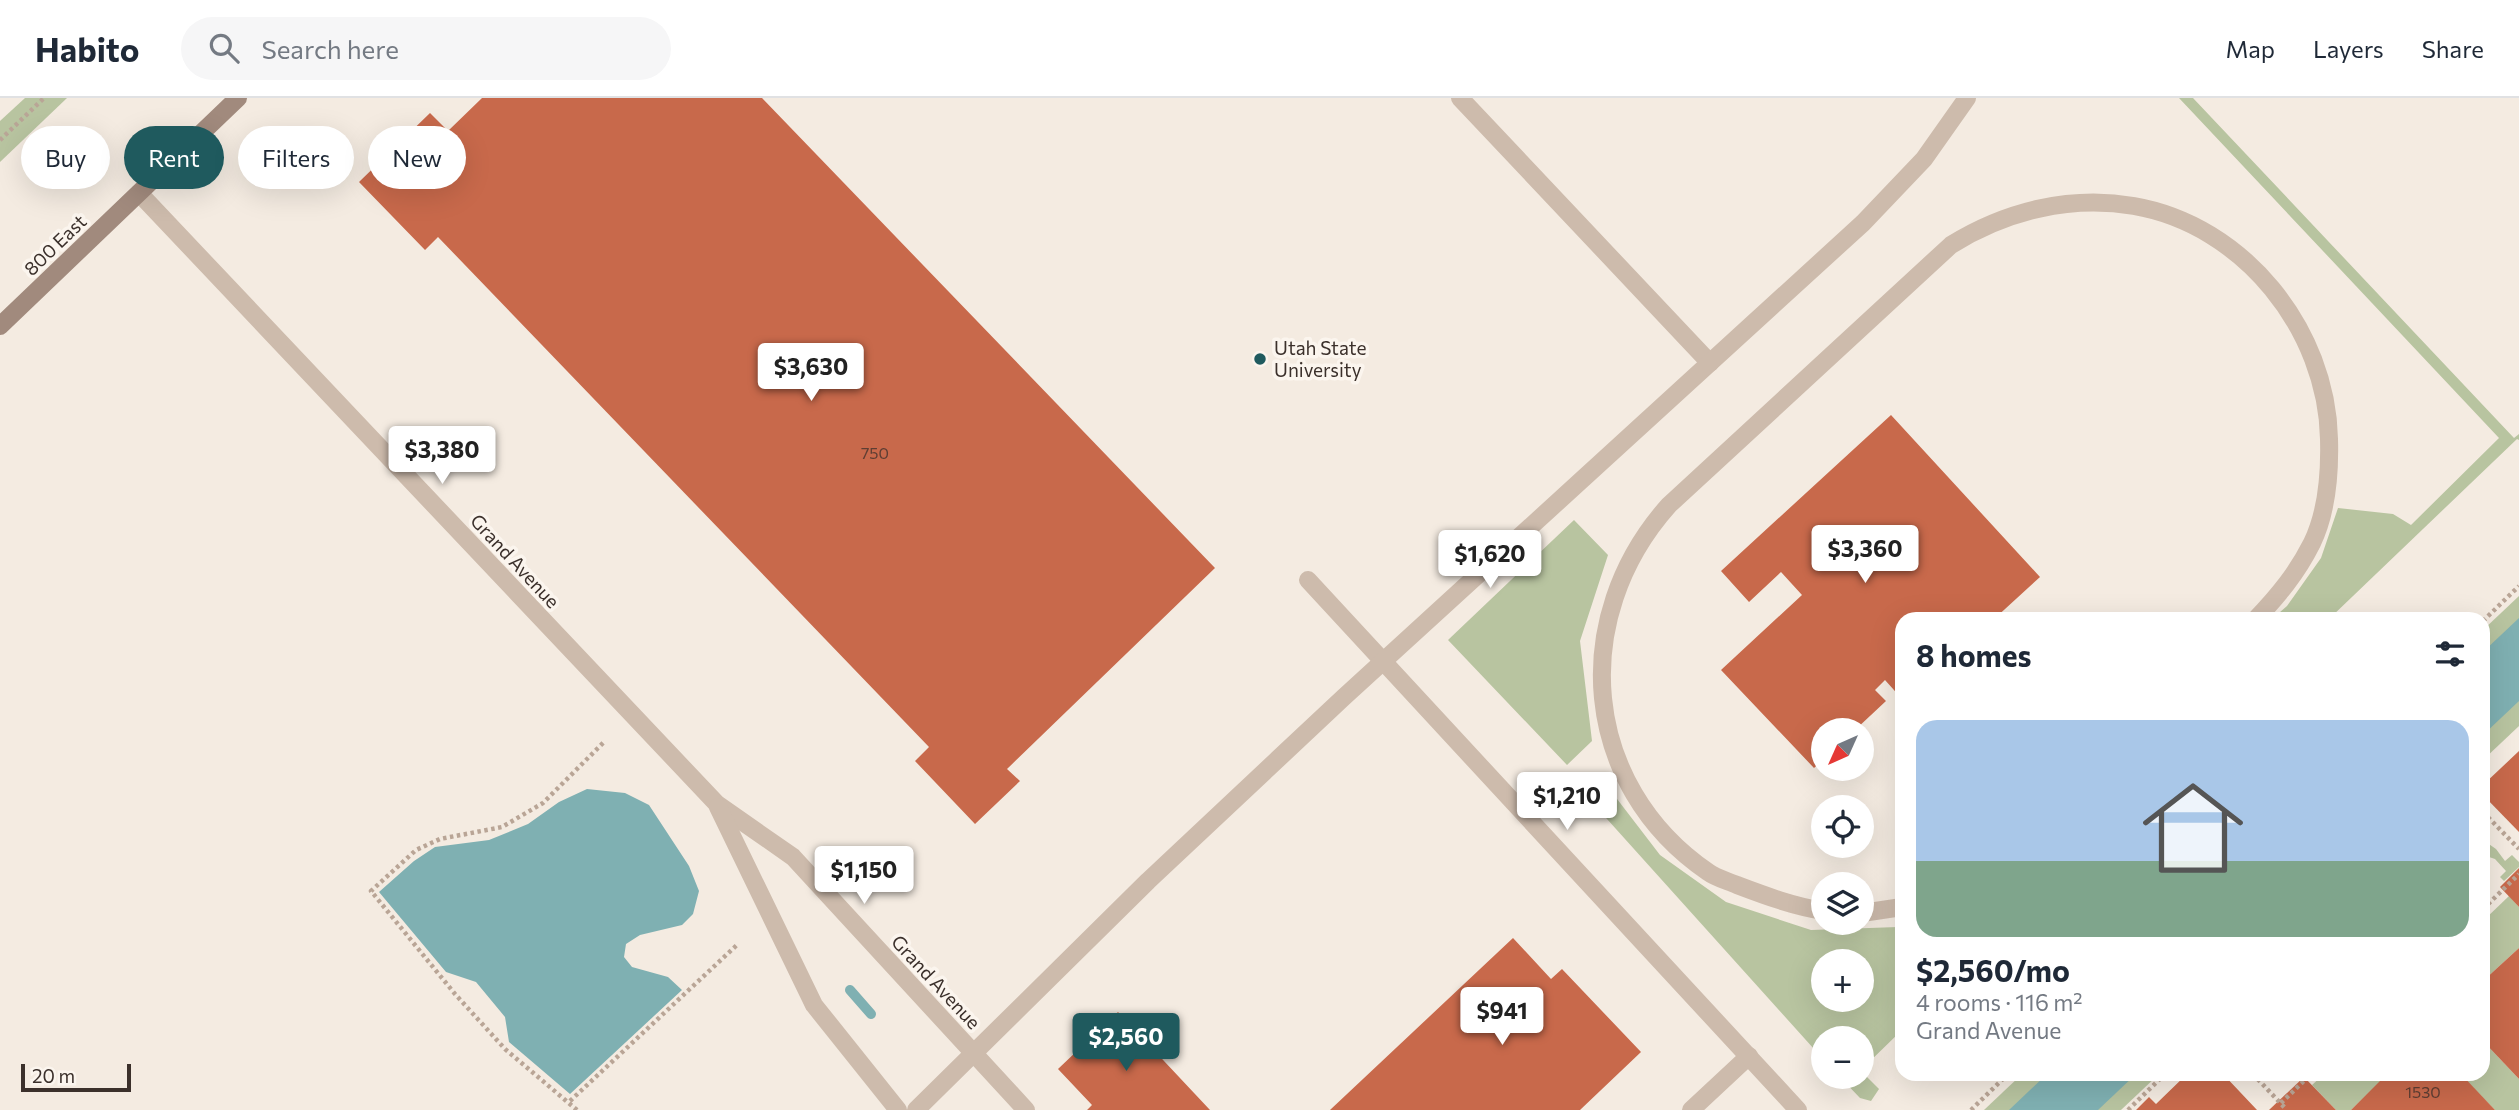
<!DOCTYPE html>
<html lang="en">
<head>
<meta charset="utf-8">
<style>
	:root { --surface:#fff; --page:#f6f6f7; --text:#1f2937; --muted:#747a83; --line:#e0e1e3; --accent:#1f5a5e }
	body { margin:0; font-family:Commissioner,sans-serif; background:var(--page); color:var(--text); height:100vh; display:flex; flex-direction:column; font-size:26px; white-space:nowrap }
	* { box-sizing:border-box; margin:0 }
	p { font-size:23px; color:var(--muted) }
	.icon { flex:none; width:38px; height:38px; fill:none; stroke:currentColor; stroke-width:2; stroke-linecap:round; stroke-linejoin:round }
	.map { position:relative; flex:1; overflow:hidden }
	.side { position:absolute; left:1895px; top:514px; width:595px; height:469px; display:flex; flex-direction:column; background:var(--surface); border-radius:21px; box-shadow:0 7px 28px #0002 }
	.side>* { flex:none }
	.top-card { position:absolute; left:21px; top:28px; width:665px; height:63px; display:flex; gap:14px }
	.needle { width:46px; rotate:225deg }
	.controls { position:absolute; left:1811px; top:620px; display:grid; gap:14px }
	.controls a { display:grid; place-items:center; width:63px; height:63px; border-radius:50%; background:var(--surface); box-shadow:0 7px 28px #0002; font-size:35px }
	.scale { position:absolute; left:21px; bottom:18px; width:110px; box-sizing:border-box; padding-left:7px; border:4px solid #3b302b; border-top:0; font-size:19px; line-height:24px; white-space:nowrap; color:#3b302b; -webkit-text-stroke:5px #fbf5ee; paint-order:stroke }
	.price { position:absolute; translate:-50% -60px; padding:0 16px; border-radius:7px; background:#fff; color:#222; font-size:23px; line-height:46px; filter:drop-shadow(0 2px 4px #0008) }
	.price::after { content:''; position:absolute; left:50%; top:42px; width:21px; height:16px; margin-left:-10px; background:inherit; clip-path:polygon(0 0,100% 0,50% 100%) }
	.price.active { background:var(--accent); color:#fff }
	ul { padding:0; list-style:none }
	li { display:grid; align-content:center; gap:14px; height:371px; padding:0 21px }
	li+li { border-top:2px solid var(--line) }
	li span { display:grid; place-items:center; height:217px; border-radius:21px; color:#555 }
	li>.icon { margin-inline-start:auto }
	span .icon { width:126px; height:126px; fill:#fffc; stroke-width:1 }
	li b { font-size:30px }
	h2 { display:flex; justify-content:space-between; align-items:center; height:84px; padding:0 21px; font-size:30px }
	.chip { padding:0 24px; border-radius:32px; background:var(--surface); box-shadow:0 7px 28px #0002; font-size:24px; line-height:63px }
	.chip.active { background:var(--accent); color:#fff }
	header { display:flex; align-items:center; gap:42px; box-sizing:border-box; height:98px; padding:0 35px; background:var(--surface); border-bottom:2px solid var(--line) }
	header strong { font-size:33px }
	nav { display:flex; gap:38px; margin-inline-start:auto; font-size:24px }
	.search { width:490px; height:63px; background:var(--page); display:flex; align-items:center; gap:18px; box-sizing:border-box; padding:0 24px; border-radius:38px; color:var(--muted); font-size:26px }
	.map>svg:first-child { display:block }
</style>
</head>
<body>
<header>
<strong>Habito</strong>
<div class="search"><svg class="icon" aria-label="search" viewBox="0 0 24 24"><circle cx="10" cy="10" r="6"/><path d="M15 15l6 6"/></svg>Search here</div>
<nav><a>Map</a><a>Layers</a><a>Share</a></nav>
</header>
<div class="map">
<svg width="2519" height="1012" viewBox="0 0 2519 1012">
	<rect width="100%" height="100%" fill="#f4ebe1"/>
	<g fill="#b8c4a0" fill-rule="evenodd">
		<path d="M 25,0 L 67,0 L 0,64 L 0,23 Z"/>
		<path d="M 2179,0 L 2193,0 L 2514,340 L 2519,336 L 2519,342 L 2517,341 L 2329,521 L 2272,521 L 2287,508 L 2321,460 L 2338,410 L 2393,416 L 2411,427 L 2499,340 Z"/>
		<path d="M 1574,422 L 1608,457 L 1580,543 L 1592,643 L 1567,667 L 1448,542 Z"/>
		<path d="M 2519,498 L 2519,628 L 2483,662 L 2483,532 Z"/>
		<path d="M 1614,697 L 1660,757 L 1726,804 L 1811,832 L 1898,829 L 1902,827 L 1902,932 L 1862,971 L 1862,940 L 1824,940 L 1823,961 L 1598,711 ZM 1824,863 L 1862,863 L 1862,901 L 1824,901 Z"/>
		<path d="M 2483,742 L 2496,751 L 2505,763 L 2512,757 L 2519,764 L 2519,769 L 2504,783 L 2500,779 L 2506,773 L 2495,761 L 2489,759 L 2483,763 Z"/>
		<path d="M 2509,798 L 2519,809 L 2519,850 L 2483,883 L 2483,823 Z"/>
		<path d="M 2483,943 L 2519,981 L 2519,1012 L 2495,1012 L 2461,977 L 2483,976 Z"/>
		<path d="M 1862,974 L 1879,991 L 1871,1003 L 1860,1000 L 1839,978 L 1862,978 Z"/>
		<path d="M 2021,977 L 2158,977 L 2121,1012 L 1984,1012 Z"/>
		<path d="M 2323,977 L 2387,977 L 2351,1012 L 2336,1012 L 2312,987 Z"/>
	</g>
	<g fill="#7fb0b2">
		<path d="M 2519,520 L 2519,603 L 2483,637 L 2483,554 Z"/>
		<path d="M 587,691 L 625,695 L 649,707 L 689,768 L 699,793 L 693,816 L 682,827 L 640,837 L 626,846 L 624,859 L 632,869 L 668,879 L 682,892 L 570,996 L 509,944 L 505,919 L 476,884 L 446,874 L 379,794 L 414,763 L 435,749 L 489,742 L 528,726 L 559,704 Z"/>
		<path d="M 2047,976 L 2135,976 L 2135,977 L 2098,1012 L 2009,1012 Z"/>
	</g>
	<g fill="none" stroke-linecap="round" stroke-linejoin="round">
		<path stroke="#7fb0b2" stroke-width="10" d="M 850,892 L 871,916"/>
	</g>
	<g fill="#c8694b">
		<path d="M 482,0 L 762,0 L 1215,470 L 1007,671 L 1020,683 L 975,726 L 915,663 L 929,649 L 438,139 L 425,152 L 359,84 L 430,15 L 448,33 Z"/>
		<path d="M 1891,317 L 2040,479 L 1993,522 L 1902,522 L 1902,601 L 1885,582 L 1875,592 L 1886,603 L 1855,632 L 1824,632 L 1824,661 L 1814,670 L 1721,572 L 1802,497 L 1781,474 L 1749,504 L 1721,473 Z"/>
		<path d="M 2519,653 L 2519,734 L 2483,697 L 2483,687 Z"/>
		<path d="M 2519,770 L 2519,809 L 2500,789 Z"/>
		<path d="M 1513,840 L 1551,881 L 1562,871 L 1641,954 L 1580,1012 L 1330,1012 Z"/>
		<path d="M 2519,850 L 2519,981 L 2483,943 L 2483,883 Z"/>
		<path d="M 1118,914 L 1210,1012 L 1087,1012 L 1092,1007 L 1058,971 Z"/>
		<path d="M 2187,976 L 2223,976 L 2257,1012 L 2136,1012 L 2149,999 L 2156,1006 Z"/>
		<path d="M 2387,976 L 2461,976 L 2495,1012 L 2351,1012 Z"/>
		<path d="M 2304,979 L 2336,1012 L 2269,1012 Z"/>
	</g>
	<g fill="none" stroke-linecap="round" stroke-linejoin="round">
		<g stroke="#b9a596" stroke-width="4.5" stroke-dasharray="3.5 3.5" stroke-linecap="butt">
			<path d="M 0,42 L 44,0"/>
			<path d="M 2483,523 L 2519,488"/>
			<path d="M 2483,714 L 2519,751"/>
			<path d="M 2483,811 L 2519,776"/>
			<path d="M 2253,976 L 2285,1010"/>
			<path d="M 570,1003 L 738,846"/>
			<path d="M 2281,1005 L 2311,976"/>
			<path d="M 577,1012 L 505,951 L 455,896 L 371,793 L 416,752 L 440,741 L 502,729 L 543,705 L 604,644"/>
			<path d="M 1971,1012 L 2008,976"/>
			<path d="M 2128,1012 L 2165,976"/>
		</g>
		<g stroke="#cdbbac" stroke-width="18">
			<path d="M 1460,0 L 1710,265"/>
			<path d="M 1824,813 C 1793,808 1766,798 1737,787 C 1728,783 1716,780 1708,774 C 1581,687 1568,520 1669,407 L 1951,147 C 2006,113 2070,97 2134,108 C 2244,127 2327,232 2329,341 C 2330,376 2327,414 2312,445 C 2297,475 2278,498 2255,522"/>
			<path d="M 1862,815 L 1902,809"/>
			<path d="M 1691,1012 L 1749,958"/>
		</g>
		<g stroke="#cdbbac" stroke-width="18">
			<path d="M 139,95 L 717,706 L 793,759 L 1026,1012"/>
			<path d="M 1308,482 L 1798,1012"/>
			<path d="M 718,709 L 814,907 L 898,1012"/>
			<path d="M 916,1012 L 1148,783 L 1344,599 L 1863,125 L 1924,61 L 1967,0"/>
		</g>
		<path stroke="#a18a7d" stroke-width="18" d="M 0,228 L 238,0"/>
	</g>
	<circle fill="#1f5a5e" stroke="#fbf5ee" stroke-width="2.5" cx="1260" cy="261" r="7"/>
	<g text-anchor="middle" stroke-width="7" stroke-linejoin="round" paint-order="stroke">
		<g font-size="16" fill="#5e3e33">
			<text x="875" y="361">750</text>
			<text x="2423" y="1000">1530</text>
		</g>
		<g font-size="19" fill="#3b302b" stroke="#fbf5ee">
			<text transform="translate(55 147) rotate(-44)" y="7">800 East</text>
			<text transform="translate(515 463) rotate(47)" y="7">Grand Avenue</text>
			<text transform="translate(936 884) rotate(47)" y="7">Grand Avenue</text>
		</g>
		<g font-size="19" fill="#3b302b" stroke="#fbf5ee" text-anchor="start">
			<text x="1274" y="257">Utah State<tspan x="1274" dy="22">University</tspan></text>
		</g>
	</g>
</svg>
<div class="controls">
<a><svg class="needle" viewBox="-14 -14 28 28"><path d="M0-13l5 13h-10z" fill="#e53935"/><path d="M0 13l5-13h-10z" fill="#747a83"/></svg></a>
<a><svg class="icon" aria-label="locate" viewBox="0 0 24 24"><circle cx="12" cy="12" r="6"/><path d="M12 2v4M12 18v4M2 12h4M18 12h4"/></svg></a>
<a><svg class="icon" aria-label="layers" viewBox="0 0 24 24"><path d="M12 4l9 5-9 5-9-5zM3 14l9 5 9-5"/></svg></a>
<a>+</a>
<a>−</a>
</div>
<div class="scale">20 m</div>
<b class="price" style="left:811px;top:305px">$3,630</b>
<b class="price" style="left:442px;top:388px">$3,380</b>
<b class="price" style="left:1865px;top:487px">$3,360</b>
<b class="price" style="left:1490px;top:492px">$1,620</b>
<b class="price" style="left:1567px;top:734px">$1,210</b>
<b class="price" style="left:864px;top:808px">$1,150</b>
<b class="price" style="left:1502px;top:949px">$941</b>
<b class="price active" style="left:1126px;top:975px">$2,560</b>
<div class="top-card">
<a class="chip">Buy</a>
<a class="chip active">Rent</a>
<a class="chip">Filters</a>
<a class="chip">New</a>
</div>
<section class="side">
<h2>8 homes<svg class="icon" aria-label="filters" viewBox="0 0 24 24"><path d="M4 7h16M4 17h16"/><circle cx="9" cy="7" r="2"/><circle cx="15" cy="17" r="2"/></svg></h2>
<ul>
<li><span style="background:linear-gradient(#a9c7e8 65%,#7fa58c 0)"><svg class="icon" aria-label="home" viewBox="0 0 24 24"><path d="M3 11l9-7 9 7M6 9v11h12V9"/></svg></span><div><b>$2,560/mo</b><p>4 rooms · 116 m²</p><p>Grand Avenue</p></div></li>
</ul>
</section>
</div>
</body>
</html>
